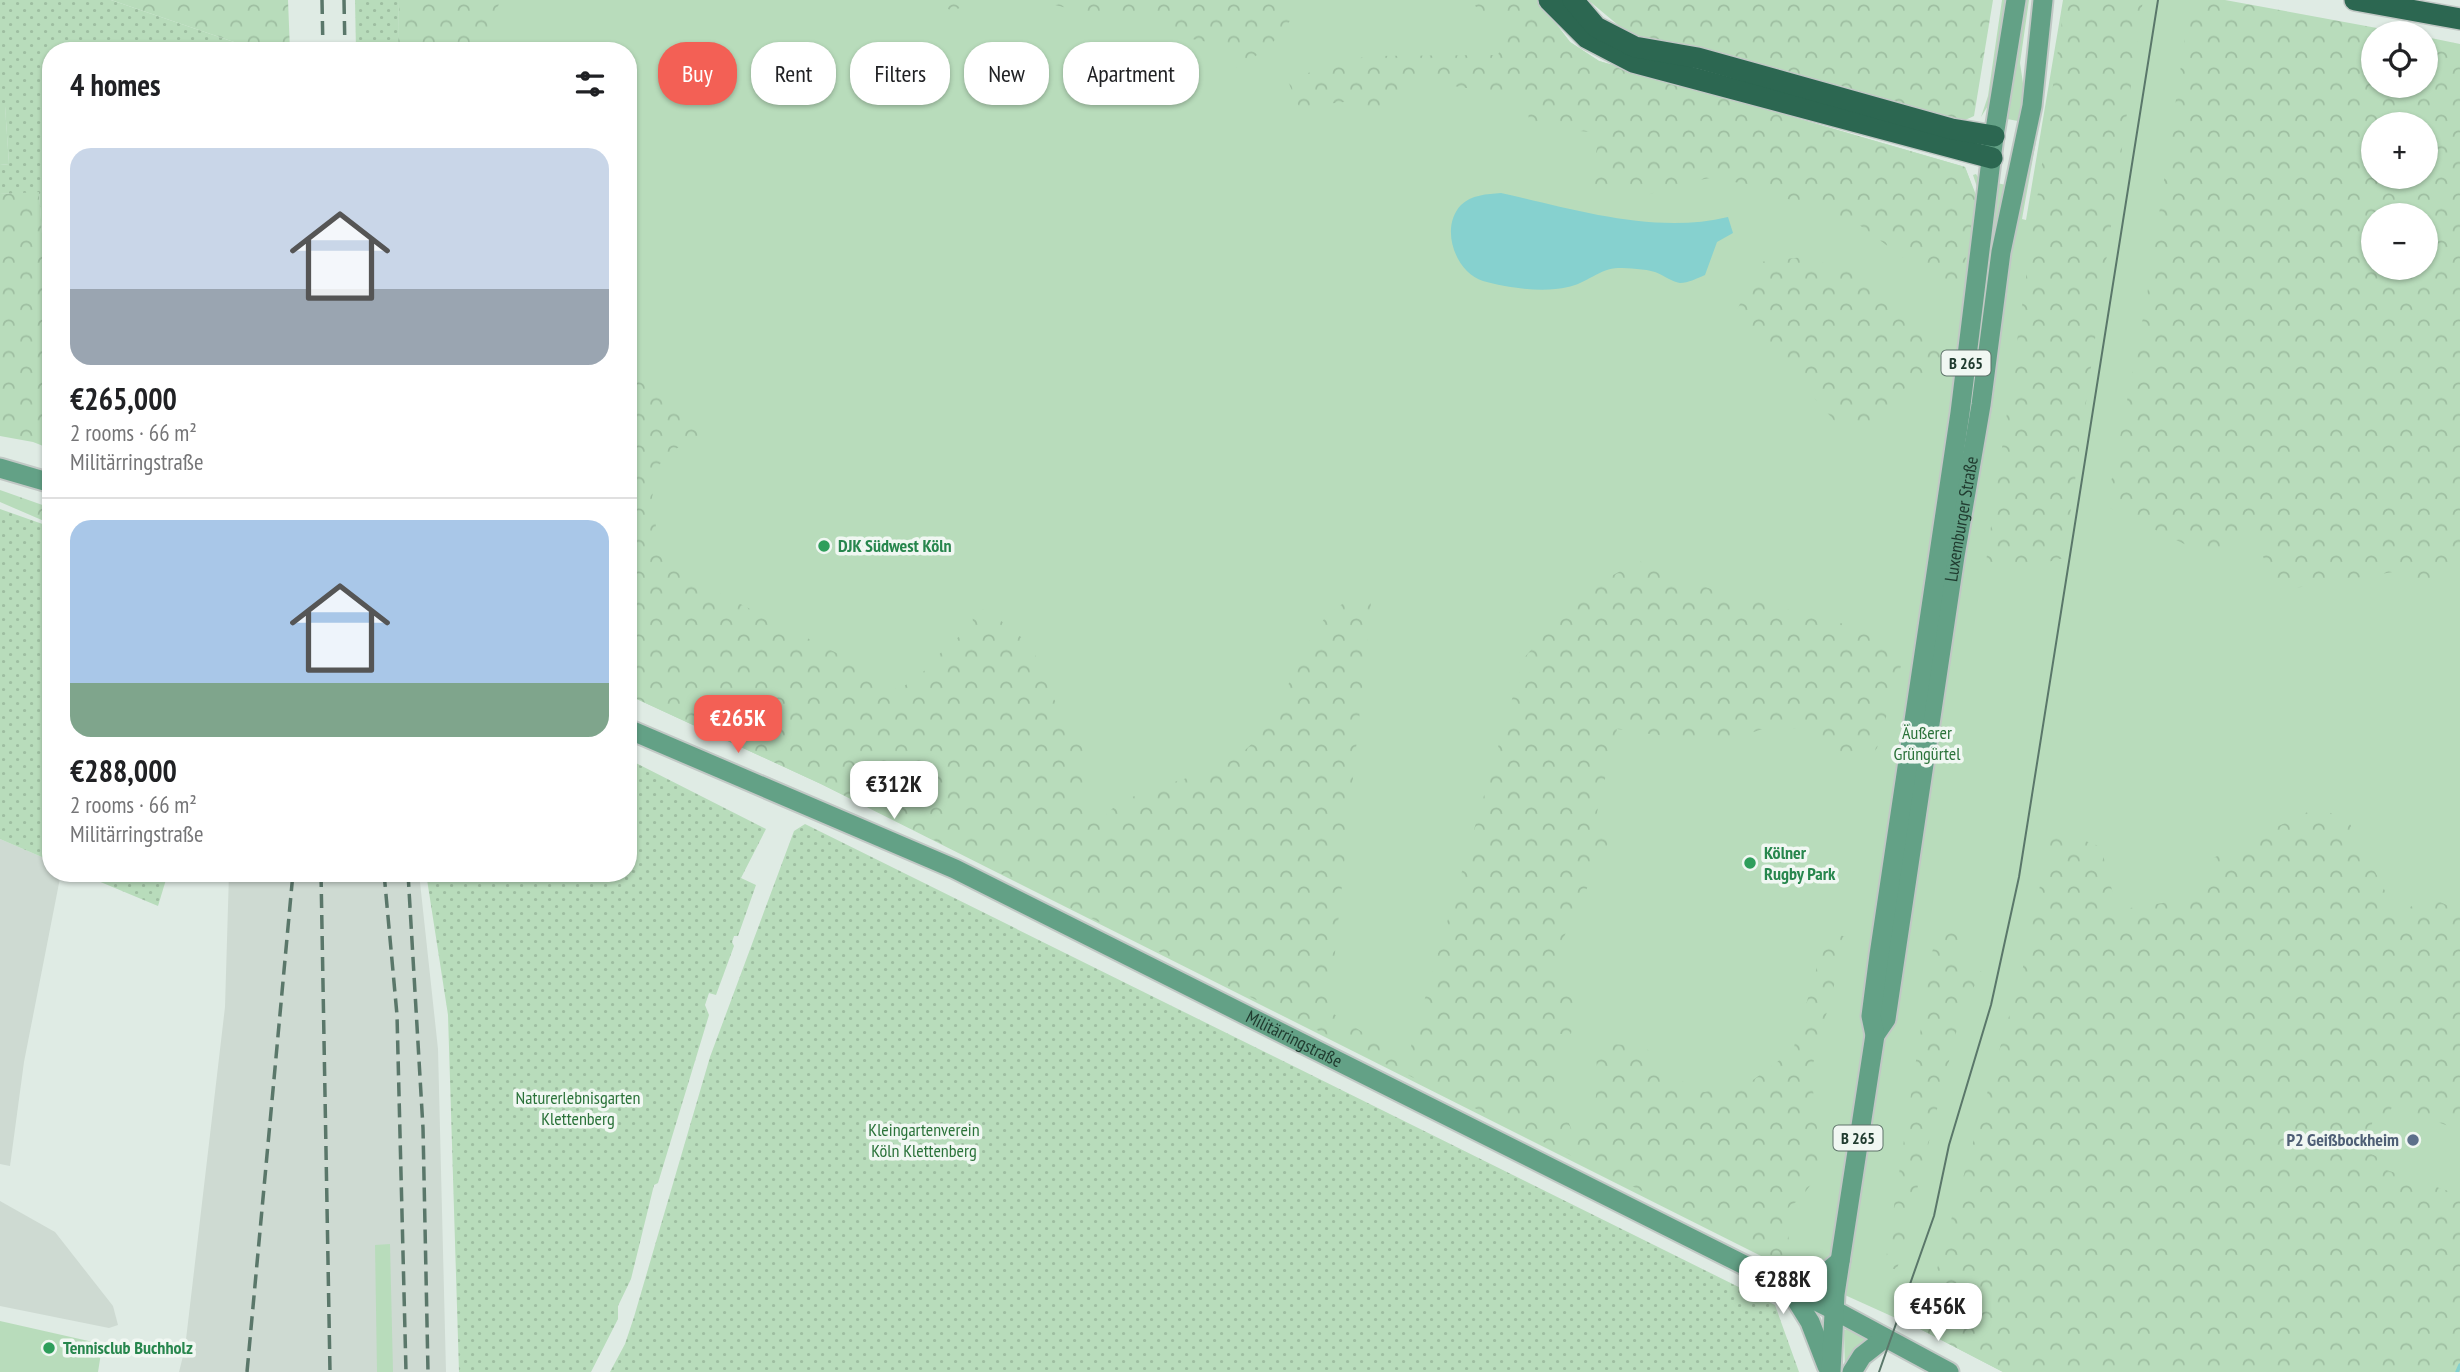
<!DOCTYPE html>
<html lang="en">
<head>
<meta charset="utf-8">
<style>
	:root { --surface:#fff; --page:#f2f2f2; --text:#202124; --muted:#757577; --line:#e0e0e0; --accent:#f36055 }
	body { margin:0; font-family:"PT Sans Narrow",sans-serif; background:var(--page); color:var(--text); height:100vh; display:flex; flex-direction:column; font-size:26px; white-space:nowrap }
	* { box-sizing:border-box; margin:0 }
	p { font-size:23px; color:var(--muted) }
	.icon { flex:none; width:38px; height:38px; fill:none; stroke:currentColor; stroke-width:2; stroke-linecap:round; stroke-linejoin:round }
	.map { position:relative; flex:1; overflow:hidden }
	.drawer { position:absolute; left:42px; top:42px; width:595px; height:840px; display:flex; flex-direction:column; background:var(--surface); border-radius:28px; box-shadow:0 2px 5px #0004 }
	.drawer>* { flex:none }
	.guide { position:absolute; left:658px; top:42px; width:665px; height:63px; display:flex; gap:14px }
	.controls { position:absolute; left:2361px; top:21px; display:grid; gap:14px }
	.controls a { display:grid; place-items:center; width:77px; height:77px; border-radius:50%; background:var(--surface); box-shadow:0 2px 5px #0004; font-size:35px }
	.price { position:absolute; translate:-50% -60px; padding:0 16px; border-radius:14px; background:#fff; color:#222; font-size:23px; line-height:46px; filter:drop-shadow(0 2px 4px #0008) }
	.price::after { content:''; position:absolute; left:50%; top:42px; width:21px; height:16px; margin-left:-10px; background:inherit; clip-path:polygon(0 0,100% 0,50% 100%) }
	.price.current { background:var(--accent); color:#fff }
	ul { padding:0; list-style:none }
	li { display:grid; align-content:center; gap:14px; height:371px; padding:0 28px }
	li+li { border-top:2px solid var(--line) }
	li span { display:grid; place-items:center; height:217px; border-radius:21px; color:#555 }
	li>.icon { margin-inline-start:auto }
	span .icon { width:126px; height:126px; fill:#fffc; stroke-width:1 }
	li b { font-size:30px }
	h2 { display:flex; justify-content:space-between; align-items:center; height:84px; padding:0 28px; font-size:30px }
	.pill { padding:0 24px; border-radius:28px; background:var(--surface); box-shadow:0 2px 5px #0004; font-size:24px; line-height:63px }
	.pill.current { background:var(--accent); color:#fff }
	.map>svg:first-child { display:block }
</style>
</head>
<body>
<div class="map">
<svg width="2460" height="1372" viewBox="0 0 2460 1372">
	<defs>
		<pattern id="forest-crowns" width="20" height="18" patternUnits="userSpaceOnUse" patternTransform="scale(1.75)"><rect width="20" height="18" fill="#b8dcbb"/><path d="M2 6a3 3 0 1 1 6 0M12 15a3 3 0 1 1 6 0" fill="none" stroke="#9ebea1"/></pattern>
		<pattern id="garden-dots" width="8" height="8" patternUnits="userSpaceOnUse" patternTransform="scale(1.75)"><rect width="8" height="8" fill="#b8dcbb"/><path d="M2 2h.1M6 6h.1" fill="none" stroke="#9ebea1" stroke-width="1.8" stroke-linecap="round"/></pattern>
	</defs>
	<rect width="100%" height="100%" fill="#dfebe4"/>
	<g fill="#cedad2">
		<path d="M 0,839 L 51,861 L 51,873 L 61,873 L 24,1062 L 10,1166 L 0,1164 Z"/>
		<path d="M 229,873 L 419,873 L 438,1049 L 446,1372 L 179,1372 L 185,1348 L 225,1007 Z"/>
		<path d="M 0,1201 L 55,1232 L 113,1306 L 118,1325 L 109,1328 L 0,1306 Z"/>
	</g>
	<g fill="#b8dcbb" fill-rule="evenodd">
		<path d="M 399,0 L 1538,0 L 1570,42 L 1599,61 L 1965,167 L 1978,200 L 1979,193 L 1973,175 L 1976,174 L 1979,179 L 2006,185 L 1999,216 L 2018,219 L 2046,57 L 2040,119 L 2022,219 L 2026,220 L 2063,0 L 2199,0 L 2373,33 L 2373,86 L 2426,86 L 2460,49 L 2460,1372 L 2003,1372 L 1920,1329 L 1805,1277 L 1784,1274 L 1787,1269 L 821,784 L 628,695 L 628,51 L 398,51 ZM 2373,124 L 2426,124 L 2426,177 L 2373,177 ZM 2373,215 L 2426,215 L 2426,268 L 2373,268 Z"/>
		<path d="M 2002,0 L 2005,0 L 1989,104 L 1981,117 L 1988,96 Z"/>
		<path d="M 2025,0 L 2029,0 L 2020,63 L 2025,97 L 2018,121 L 2007,119 Z"/>
		<path d="M 0,106 L 5,106 L 9,164 L 0,165 Z"/>
		<path d="M 390,1244 L 393,1372 L 377,1372 L 375,1245 Z"/>
		<path d="M 0,1321 L 93,1342 L 101,1353 L 98,1372 L 0,1372 Z"/>
		<path d="M 1847,1329 L 1867,1340 L 1845,1372 L 1844,1330 Z"/>
	</g>
	<g fill="url(#forest-crowns)" fill-rule="evenodd">
		<path d="M 111,0 L 288,0 L 290,51 L 229,51 L 234,42 Z"/>
		<path d="M 399,0 L 500,0 L 494,20 L 476,51 L 398,51 Z"/>
		<path d="M 921,0 L 974,0 L 954,11 Z"/>
		<path d="M 1035,0 L 1292,0 L 1300,3 C 1283,36 1269,49 1237,68 L 1213,43 L 1171,35 L 1158,15 L 1087,13 Z"/>
		<path d="M 1470,0 L 1538,0 L 1570,42 L 1599,61 L 1965,167 L 1976,197 L 1959,299 L 1858,224 L 1746,184 L 1710,178 L 1678,184 L 1642,197 L 1590,183 L 1600,133 L 1570,130 L 1555,124 L 1528,139 L 1529,98 L 1422,81 L 1368,114 L 1353,101 L 1299,107 L 1287,79 L 1367,56 L 1498,55 L 1510,24 L 1494,12 L 1485,17 Z"/>
		<path d="M 1588,0 L 1993,0 L 1974,116 L 1963,121 L 1923,114 L 1630,35 Z"/>
		<path d="M 2065,0 L 2143,0 L 2064,558 L 2035,565 L 1986,562 Z"/>
		<path d="M 2185,0 L 2225,0 L 2404,33 L 2373,33 L 2373,86 L 2426,86 L 2426,37 L 2460,44 L 2460,553 L 2424,584 L 2393,572 L 2276,591 L 2255,535 L 2211,557 L 2102,504 L 2112,478 L 2146,302 L 2187,25 ZM 2373,124 L 2426,124 L 2426,177 L 2373,177 ZM 2373,215 L 2426,215 L 2426,268 L 2373,268 Z"/>
		<path d="M 39,191 L 43,248 L 51,250 L 51,449 L 33,442 L 0,436 L 0,194 Z"/>
		<path d="M 1803,257 L 1861,274 L 1952,353 L 1950,365 L 1898,392 L 1888,424 L 1838,425 L 1737,310 L 1760,262 Z"/>
		<path d="M 628,351 L 641,374 L 700,434 L 671,452 L 658,466 L 651,503 L 659,540 L 697,582 L 868,669 L 866,674 L 899,690 L 936,662 L 935,658 L 973,624 L 972,606 L 990,612 L 1031,645 L 1053,698 L 1080,735 L 1089,783 L 1078,806 L 1103,820 C 1117,790 1200,780 1232,760 C 1281,729 1289,666 1322,622 C 1327,614 1338,608 1346,601 L 1371,603 L 1329,1011 L 1407,1060 L 1524,658 L 1580,593 L 1639,561 L 1716,591 L 1863,629 L 1903,659 L 1877,748 L 1869,759 L 1845,762 L 1815,732 L 1775,725 L 1717,744 L 1617,729 L 1593,829 L 1612,835 L 1563,939 L 1555,979 L 1579,990 L 1571,1034 L 1558,1034 L 1554,1085 L 1574,1136 L 1586,1132 C 1598,1097 1600,1081 1594,1043 L 1645,1046 L 1665,1073 L 1704,1092 L 1749,1083 L 1793,1050 L 1827,932 L 1847,937 L 1811,1071 L 1820,1157 L 1815,1179 L 1800,1199 L 1789,1207 L 1785,1225 L 1797,1268 L 821,784 L 628,695 Z"/>
		<path d="M 0,490 L 51,508 L 51,524 L 0,502 Z"/>
		<path d="M 2318,807 L 2349,822 L 2397,914 L 2429,897 L 2460,911 L 2460,1130 L 2392,1106 L 2389,1116 L 2376,1112 L 2363,1150 L 2378,1157 L 2375,1166 L 2454,1193 L 2460,1185 L 2460,1372 L 2003,1372 L 1920,1329 L 2023,967 L 2052,828 L 2101,847 L 2117,910 L 2195,898 L 2211,859 Z"/>
		<path d="M 1936,928 L 1962,929 L 1957,962 L 1982,972 L 1962,1009 L 1897,1270 L 1885,1266 Z"/>
	</g>
	<g fill="url(#garden-dots)">
		<path d="M 0,0 L 111,0 L 234,42 L 229,51 L 51,51 L 51,250 L 43,249 L 39,192 L 0,194 L 0,165 L 9,164 L 5,106 L 0,106 Z"/>
		<path d="M 355,0 L 399,0 L 398,51 L 356,51 Z"/>
		<path d="M 0,509 L 51,527 L 51,861 L 0,839 Z"/>
		<path d="M 628,759 L 766,829 L 741,878 L 756,885 L 738,936 L 734,936 L 732,942 L 734,946 L 716,995 L 709,993 L 705,1005 L 709,1015 L 658,1183 L 654,1185 L 631,1279 L 618,1306 L 618,1319 L 591,1372 L 459,1372 L 448,1015 L 426,873 L 628,873 Z"/>
		<path d="M 805,824 L 1775,1305 L 1799,1372 L 610,1372 L 625,1344 L 634,1317 L 710,1057 L 794,831 Z"/>
		<path d="M 79,873 L 168,873 L 158,906 Z"/>
	</g>
	<path fill="#86d1cf" d="M 1501,193 C 1572,209 1655,235 1728,217 L 1733,233 L 1717,242 L 1705,275 C 1698,278 1688,283 1680,283 C 1672,282 1663,275 1655,272 C 1645,269 1629,268 1618,268 C 1601,268 1585,284 1568,287 C 1543,293 1508,288 1483,281 C 1456,273 1439,228 1461,205 C 1471,195 1487,194 1501,193 Z"/>
	<g fill="none" stroke-linecap="round" stroke-linejoin="round">
		<path stroke="#86d1cf" stroke-width="3.5" d="M 2457,1372 L 2460,1365"/>
		<g stroke="#c1c8c5" stroke-width="23">
			<g id="major">
				<path d="M 0,468 L 51,483"/>
				<path id="s1" d="M 628,729 L 955,869 L 1834,1310 L 1949,1372"/>
				<path id="s2" d="M 1875,1035 L 1886,1019 L 1955,556 L 1981,405 L 2001,252 L 2032,106 L 2043,0"/>
				<path d="M 1790,1289 L 1816,1281 L 1840,1261"/>
				<path d="M 1790,1290 L 1810,1322 L 1827,1366"/>
				<path d="M 1831,1372 L 1835,1294 L 1875,1035 L 1871,1016 L 1879,955 L 1960,413 L 1994,136 L 2016,0"/>
				<path d="M 1852,1372 L 1862,1356 L 1885,1338"/>
			</g>
		</g>
		<g stroke="#c1c8c5" stroke-width="24">
			<g id="highway">
				<path d="M 1549,0 L 1587,38 L 1633,62 L 1992,158"/>
				<path d="M 1573,0 L 1596,27 L 1635,47 L 1698,58 L 1952,129 L 1994,136"/>
				<path d="M 2355,0 L 2460,19"/>
			</g>
		</g>
		<use href="#major" stroke="#63a186" stroke-width="19"/>
		<use href="#highway" stroke="#2c6751" stroke-width="21"/>
		<path stroke="#5a776a" stroke-width="2" d="M 1879,1372 L 1934,1216 L 1949,1145 L 1991,1005 L 2019,877 L 2158,0"/>
		<g stroke="#5a776a" stroke-width="3.5" stroke-dasharray="14 7" stroke-linecap="butt">
			<path d="M 322,0 L 323,51"/>
			<path d="M 344,0 L 345,51"/>
			<path d="M 321,873 L 330,1372"/>
			<path d="M 384,873 L 397,1015 L 406,1372"/>
			<path d="M 408,873 L 423,1128 L 428,1372"/>
			<path d="M 247,1372 L 293,873"/>
		</g>
	</g>
	<g fill="#2e9e5b" stroke="#f0f7f2" stroke-width="2.5">
		<circle cx="824" cy="546" r="7"/>
		<circle cx="1750" cy="863" r="7"/>
		<circle cx="49" cy="1348" r="7"/>
	</g>
	<circle fill="#5c6f8a" stroke="#f0f7f2" stroke-width="2.5" cx="2413" cy="1140" r="7"/>
	<g text-anchor="middle" stroke-width="7" stroke-linejoin="round" paint-order="stroke">
		<g fill="#f0f7f2" stroke="#5e736a" stroke-width="2">
			<rect x="1941.5" y="350.5" width="49" height="25" rx="5"/>
			<rect x="1833.5" y="1125.5" width="49" height="25" rx="5"/>
		</g>
		<g font-size="16" font-weight="bold" fill="#203b2f">
			<text x="1966" y="369">B 265</text>
			<text x="1858" y="1144">B 265</text>
		</g>
		<g font-size="18" fill="#203b2f" stroke="#f0f7f2">
			<text dy="6" stroke="none"><textPath href="#s2" startOffset="525">Luxemburger Straße</textPath></text>
			<text dy="6" stroke="none"><textPath href="#s1" startOffset="735">Militärringstraße</textPath></text>
		</g>
		<g font-size="18" font-weight="bold" fill="#27864d" stroke="#f0f7f2" text-anchor="start">
			<text x="838" y="552">DJK Südwest Köln</text>
			<text x="1764" y="859">Kölner<tspan x="1764" dy="21">Rugby Park</tspan></text>
			<text x="63" y="1354">Tennisclub Buchholz</text>
		</g>
		<g font-size="18" fill="#2a7239" stroke="#f0f7f2">
			<text x="1927" y="739">Äußerer<tspan x="1927" dy="21">Grüngürtel</tspan></text>
			<text x="578" y="1104">Naturerlebnisgarten<tspan x="578" dy="21">Klettenberg</tspan></text>
			<text x="924" y="1136">Kleingartenverein<tspan x="924" dy="21">Köln Klettenberg</tspan></text>
		</g>
		<g font-size="18" font-weight="bold" fill="#4e5e75" stroke="#f0f7f2" text-anchor="end">
			<text x="2399" y="1146">P2 Geißbockheim</text>
		</g>
	</g>
</svg>
<div class="controls">
<a><svg class="icon" aria-label="locate" viewBox="0 0 24 24"><circle cx="12" cy="12" r="6"/><path d="M12 2v4M12 18v4M2 12h4M18 12h4"/></svg></a>
<a>+</a>
<a>−</a>
</div>
<b class="price current" style="left:738px;top:755px">€265K</b>
<b class="price" style="left:894px;top:821px">€312K</b>
<b class="price" style="left:1783px;top:1316px">€288K</b>
<b class="price" style="left:1938px;top:1343px">€456K</b>
<div class="guide">
<a class="pill current">Buy</a>
<a class="pill">Rent</a>
<a class="pill">Filters</a>
<a class="pill">New</a>
<a class="pill">Apartment</a>
</div>
<section class="drawer">
<h2>4 homes<svg class="icon" aria-label="filters" viewBox="0 0 24 24"><path d="M4 7h16M4 17h16"/><circle cx="9" cy="7" r="2"/><circle cx="15" cy="17" r="2"/></svg></h2>
<ul>
<li><span style="background:linear-gradient(#c9d6e8 65%,#9aa5b1 0)"><svg class="icon" aria-label="home" viewBox="0 0 24 24"><path d="M3 11l9-7 9 7M6 9v11h12V9"/></svg></span><div><b>€265,000</b><p>2 rooms · 66 m²</p><p>Militärringstraße</p></div></li>
<li><span style="background:linear-gradient(#a9c7e8 75%,#7fa58c 0)"><svg class="icon" aria-label="home" viewBox="0 0 24 24"><path d="M3 11l9-7 9 7M6 9v11h12V9"/></svg></span><div><b>€288,000</b><p>2 rooms · 66 m²</p><p>Militärringstraße</p></div></li>
</ul>
</section>
</div>
</body>
</html>
